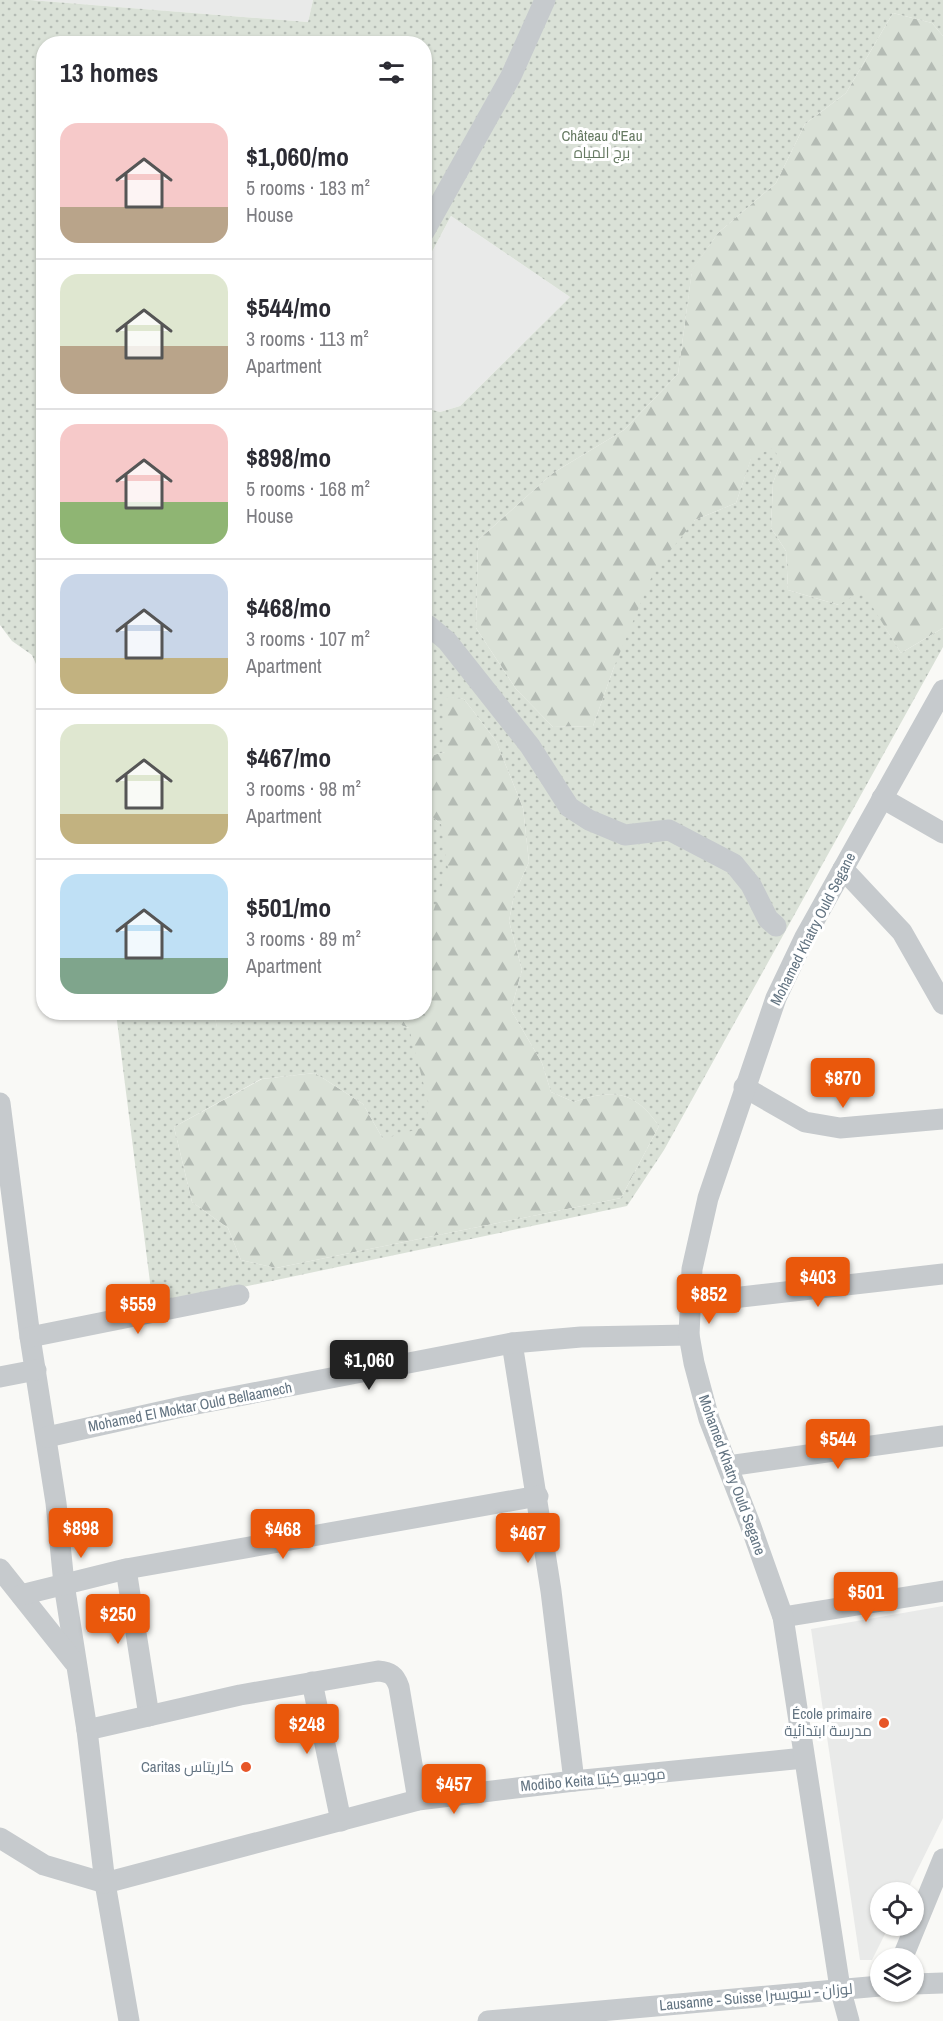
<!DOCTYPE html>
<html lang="en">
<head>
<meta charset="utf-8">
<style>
	:root { --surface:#fff; --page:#f2f2f3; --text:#2b2b33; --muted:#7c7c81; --line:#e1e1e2; --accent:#ea580c }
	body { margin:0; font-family:"Archivo Narrow",Cairo,sans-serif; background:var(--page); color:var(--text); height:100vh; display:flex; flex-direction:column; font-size:22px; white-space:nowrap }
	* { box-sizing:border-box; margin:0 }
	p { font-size:20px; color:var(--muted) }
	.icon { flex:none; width:33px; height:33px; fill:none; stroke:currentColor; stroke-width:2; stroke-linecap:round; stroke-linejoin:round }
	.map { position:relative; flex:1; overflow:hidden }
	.drawer { position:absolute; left:36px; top:36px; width:396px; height:984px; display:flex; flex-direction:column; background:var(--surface); border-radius:24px; box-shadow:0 2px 4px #0004 }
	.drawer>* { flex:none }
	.buttons { position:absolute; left:870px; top:1882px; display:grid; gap:12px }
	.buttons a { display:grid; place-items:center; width:54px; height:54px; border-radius:50%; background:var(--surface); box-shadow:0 2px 4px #0004; font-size:30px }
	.price { position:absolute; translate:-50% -51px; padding:0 14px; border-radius:6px; background:var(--accent); color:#fff; font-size:20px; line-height:39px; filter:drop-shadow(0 2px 3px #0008) }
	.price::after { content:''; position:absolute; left:50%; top:36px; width:18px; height:14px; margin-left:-9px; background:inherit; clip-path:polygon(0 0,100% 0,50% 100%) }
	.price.current { background:#222; color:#fff }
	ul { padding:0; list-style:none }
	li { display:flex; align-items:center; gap:18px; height:150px; padding:0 24px }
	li+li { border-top:2px solid var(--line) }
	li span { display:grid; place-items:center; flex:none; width:168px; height:120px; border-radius:18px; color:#555 }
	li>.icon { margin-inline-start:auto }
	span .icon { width:72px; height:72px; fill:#fffc; stroke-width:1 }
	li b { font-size:26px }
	h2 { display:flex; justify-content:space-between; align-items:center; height:72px; padding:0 24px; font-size:26px }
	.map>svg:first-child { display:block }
</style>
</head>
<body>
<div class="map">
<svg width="943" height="2021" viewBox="0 0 943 2021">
	<defs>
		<pattern id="forest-firs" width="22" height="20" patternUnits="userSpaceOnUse" patternTransform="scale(1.5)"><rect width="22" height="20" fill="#dae1d7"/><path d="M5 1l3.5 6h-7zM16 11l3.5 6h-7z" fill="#b4bbb4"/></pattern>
		<pattern id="park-dots" width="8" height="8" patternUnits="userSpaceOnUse" patternTransform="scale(1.5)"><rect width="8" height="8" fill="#dae1d7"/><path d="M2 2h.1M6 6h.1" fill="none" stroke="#b4bbb4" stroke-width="1.8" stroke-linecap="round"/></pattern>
	</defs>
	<rect width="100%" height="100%" fill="#f9f9f6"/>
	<g fill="#e9eae9">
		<path d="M 30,0 L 313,0 L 308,22 Z"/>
		<path d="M 451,216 L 570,297 L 460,406 L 440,412 L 425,408 L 425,265 Z"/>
		<path d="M 943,1606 L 943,1818 L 906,1893 L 880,1893 L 880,1926 L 889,1926 L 872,1960 L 860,1960 L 811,1629 Z"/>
	</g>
	<g fill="url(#forest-firs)">
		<path d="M 893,13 L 932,23 L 943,36 L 943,628 L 901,653 L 884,626 L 839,605 L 788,590 L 786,551 L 771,528 L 773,483 L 781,461 L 751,459 L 736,503 L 695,520 L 614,667 L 593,726 L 553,727 L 516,689 L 476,628 L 478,540 L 553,473 L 624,430 L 678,374 L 692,270 L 718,233 L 776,183 L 805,124 L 846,93 Z"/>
		<path d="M 445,696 L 464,699 L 496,741 L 523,808 L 529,862 L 514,895 L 509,921 L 522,970 L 511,1010 L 542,1063 L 551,1092 L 574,1102 C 613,1088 635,1091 659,1126 L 621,1198 L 276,1268 L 241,1260 L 228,1228 L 192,1202 L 174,1127 L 262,1079 L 315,1073 L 363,1104 L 383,1139 L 409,1028 L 365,1013 L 424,1012 L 425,927 L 427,929 L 441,824 L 425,811 L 425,757 L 445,752 Z"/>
		<path d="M 214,1012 L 274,1013 L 217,1028 Z"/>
	</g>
	<g fill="url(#park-dots)">
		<path d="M 0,0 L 30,0 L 308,22 L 313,0 L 943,0 L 943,36 L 932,23 L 893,13 L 846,93 L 805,124 L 776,183 L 718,233 L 692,271 L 678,374 L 624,430 L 553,473 L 478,540 L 476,628 L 516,689 L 553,727 L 593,726 L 614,667 L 654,571 L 695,520 L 736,503 L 751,458 L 773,448 L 781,461 L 773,483 L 771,528 L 786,551 L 788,590 L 839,605 L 862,590 L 901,653 L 943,628 L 943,647 L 664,1150 L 627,1206 L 153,1306 L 116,1013 L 214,1013 L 217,1027 L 274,1013 L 364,1012 L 409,1028 L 429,1105 L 425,1127 L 383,1139 L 363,1104 L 315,1073 L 261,1079 L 174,1127 L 192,1202 L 228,1228 L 241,1260 L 276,1268 L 621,1198 L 659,1126 C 635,1091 613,1088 574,1102 L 551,1092 L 542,1063 L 511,1010 L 522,970 L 509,921 L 514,895 L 529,862 L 523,808 L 496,741 L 464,699 L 445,697 L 445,752 L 425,757 L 425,408 L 440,412 L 460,406 L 570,297 L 451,216 L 425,265 L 424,44 L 44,44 L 43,680 L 32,655 L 12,641 L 0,625 Z"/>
		<path d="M 425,811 L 441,824 L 448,869 L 427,929 L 424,927 Z"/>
	</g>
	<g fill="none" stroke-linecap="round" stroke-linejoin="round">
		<g stroke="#c6cacd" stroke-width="21">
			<path d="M 424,232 L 511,76 L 545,0"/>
			<path d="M 424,626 L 429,626 L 447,641 L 530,746 L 569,807 L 589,820 L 625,835 L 669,830 L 734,864 L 751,885 L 768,919 L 776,926"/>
			<path d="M 882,798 L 943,833"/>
			<path d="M 843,869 L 902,932 L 943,1004"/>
			<path d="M 744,1087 L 805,1122 L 840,1128 L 943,1119"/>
			<path d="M 0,1103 L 30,1337 L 56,1503 L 64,1584 L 87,1730 L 105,1883 L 129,2021"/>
			<path d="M 689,1303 L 943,1274"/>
			<path d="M 30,1337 L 239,1295"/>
			<path d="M 512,1343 L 551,1591 L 574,1781"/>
			<path d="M 0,1377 L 36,1370"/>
			<path d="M 47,1437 L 186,1406 L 512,1343 L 581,1337 L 689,1335"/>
			<path d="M 728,1466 L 943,1436"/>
			<path d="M 0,1569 L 74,1662"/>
			<path d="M 126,1569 L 149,1716"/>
			<path d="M 21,1595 L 126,1569 L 538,1496"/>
			<path d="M 783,1617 L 943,1591"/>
			<path d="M 312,1682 L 341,1821"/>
			<path d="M 87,1730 L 240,1695 L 378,1671 C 390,1672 395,1675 399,1687 L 418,1800"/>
			<path d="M 0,1838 L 44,1865 L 105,1883 L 418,1800 L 574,1781 L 804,1758"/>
			<path d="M 902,1959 L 943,1859"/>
			<path d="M 914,1984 L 943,1983"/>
			<path d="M 488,2021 L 880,1986"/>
			<path d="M 849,2021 L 840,1988 L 783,1617 L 750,1524 L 709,1419 L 694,1363 L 689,1335 L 692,1269 L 708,1198 L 776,998 L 805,937 L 943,690"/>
		</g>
	</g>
	<g fill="#e75628" stroke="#fff" stroke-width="2">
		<circle cx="884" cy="1723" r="6"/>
		<circle cx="246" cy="1767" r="6"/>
	</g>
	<g text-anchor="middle" stroke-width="6" stroke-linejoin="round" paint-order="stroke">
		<g font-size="15" fill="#667a62" stroke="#fff">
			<text x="602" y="141">Château d'Eau<tspan x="602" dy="17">برج المياه</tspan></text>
		</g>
		<g font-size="15" fill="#637482" stroke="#fff">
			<text transform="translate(813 929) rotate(-63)" y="5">Mohamed Khatry Ould Segane</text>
			<text transform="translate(190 1407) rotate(-11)" y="5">Mohamed El Moktar Ould Bellaamech</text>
			<text transform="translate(732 1475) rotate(70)" y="5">Mohamed Khatry Ould Segane</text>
			<text transform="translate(593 1780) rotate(-5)" y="5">Modibo Keita موديبو كيتا</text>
			<text transform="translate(756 1997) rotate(-5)" y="5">Lausanne - Suisse لوزان - سويسرا</text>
		</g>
		<g font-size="15" fill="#637482" stroke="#fff" text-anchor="end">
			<text x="872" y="1719">École primaire<tspan x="872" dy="17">مدرسة ابتدائية</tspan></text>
			<text x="234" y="1772">Caritas كاريتاس</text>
		</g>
	</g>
</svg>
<div class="buttons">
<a><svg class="icon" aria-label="locate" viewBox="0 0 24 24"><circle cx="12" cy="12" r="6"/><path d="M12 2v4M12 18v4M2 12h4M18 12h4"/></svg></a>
<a><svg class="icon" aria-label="layers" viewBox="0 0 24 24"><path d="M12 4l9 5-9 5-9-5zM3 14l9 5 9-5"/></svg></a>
</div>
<b class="price" style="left:843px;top:1109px">$870</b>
<b class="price" style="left:818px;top:1308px">$403</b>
<b class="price" style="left:709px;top:1325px">$852</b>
<b class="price" style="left:138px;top:1335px">$559</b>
<b class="price current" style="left:369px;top:1391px">$1,060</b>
<b class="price" style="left:838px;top:1470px">$544</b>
<b class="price" style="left:81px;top:1559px">$898</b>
<b class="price" style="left:283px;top:1560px">$468</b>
<b class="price" style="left:528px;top:1564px">$467</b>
<b class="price" style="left:866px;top:1623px">$501</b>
<b class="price" style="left:118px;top:1645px">$250</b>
<b class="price" style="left:307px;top:1755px">$248</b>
<b class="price" style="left:454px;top:1815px">$457</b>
<section class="drawer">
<h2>13 homes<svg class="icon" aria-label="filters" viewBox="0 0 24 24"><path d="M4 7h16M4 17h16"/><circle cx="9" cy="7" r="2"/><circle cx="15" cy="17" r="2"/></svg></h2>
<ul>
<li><span style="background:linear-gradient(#f6c9c9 70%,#b9a48a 0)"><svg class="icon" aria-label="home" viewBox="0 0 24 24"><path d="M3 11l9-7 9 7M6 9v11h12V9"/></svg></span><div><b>$1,060/mo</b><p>5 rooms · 183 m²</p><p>House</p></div></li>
<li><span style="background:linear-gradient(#dfe7d0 60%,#b9a48a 0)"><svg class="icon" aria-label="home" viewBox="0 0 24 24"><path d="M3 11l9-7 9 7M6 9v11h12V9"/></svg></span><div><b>$544/mo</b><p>3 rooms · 113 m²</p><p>Apartment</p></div></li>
<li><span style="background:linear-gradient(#f6c9c9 65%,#8fb573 0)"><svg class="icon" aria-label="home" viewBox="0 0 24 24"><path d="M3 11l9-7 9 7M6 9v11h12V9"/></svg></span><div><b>$898/mo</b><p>5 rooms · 168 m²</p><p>House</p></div></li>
<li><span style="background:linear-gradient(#c9d6e8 70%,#c2b280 0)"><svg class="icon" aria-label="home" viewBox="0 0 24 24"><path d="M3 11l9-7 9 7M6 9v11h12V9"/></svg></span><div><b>$468/mo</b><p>3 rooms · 107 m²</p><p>Apartment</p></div></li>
<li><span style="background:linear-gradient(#dfe7d0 75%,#c2b280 0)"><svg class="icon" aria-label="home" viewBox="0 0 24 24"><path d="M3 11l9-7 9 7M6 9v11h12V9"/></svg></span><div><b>$467/mo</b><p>3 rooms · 98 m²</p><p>Apartment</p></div></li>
<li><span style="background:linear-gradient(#bfe0f5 70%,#7fa58c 0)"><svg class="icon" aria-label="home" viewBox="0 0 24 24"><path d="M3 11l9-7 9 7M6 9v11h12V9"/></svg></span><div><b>$501/mo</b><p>3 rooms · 89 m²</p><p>Apartment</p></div></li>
</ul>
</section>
</div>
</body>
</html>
